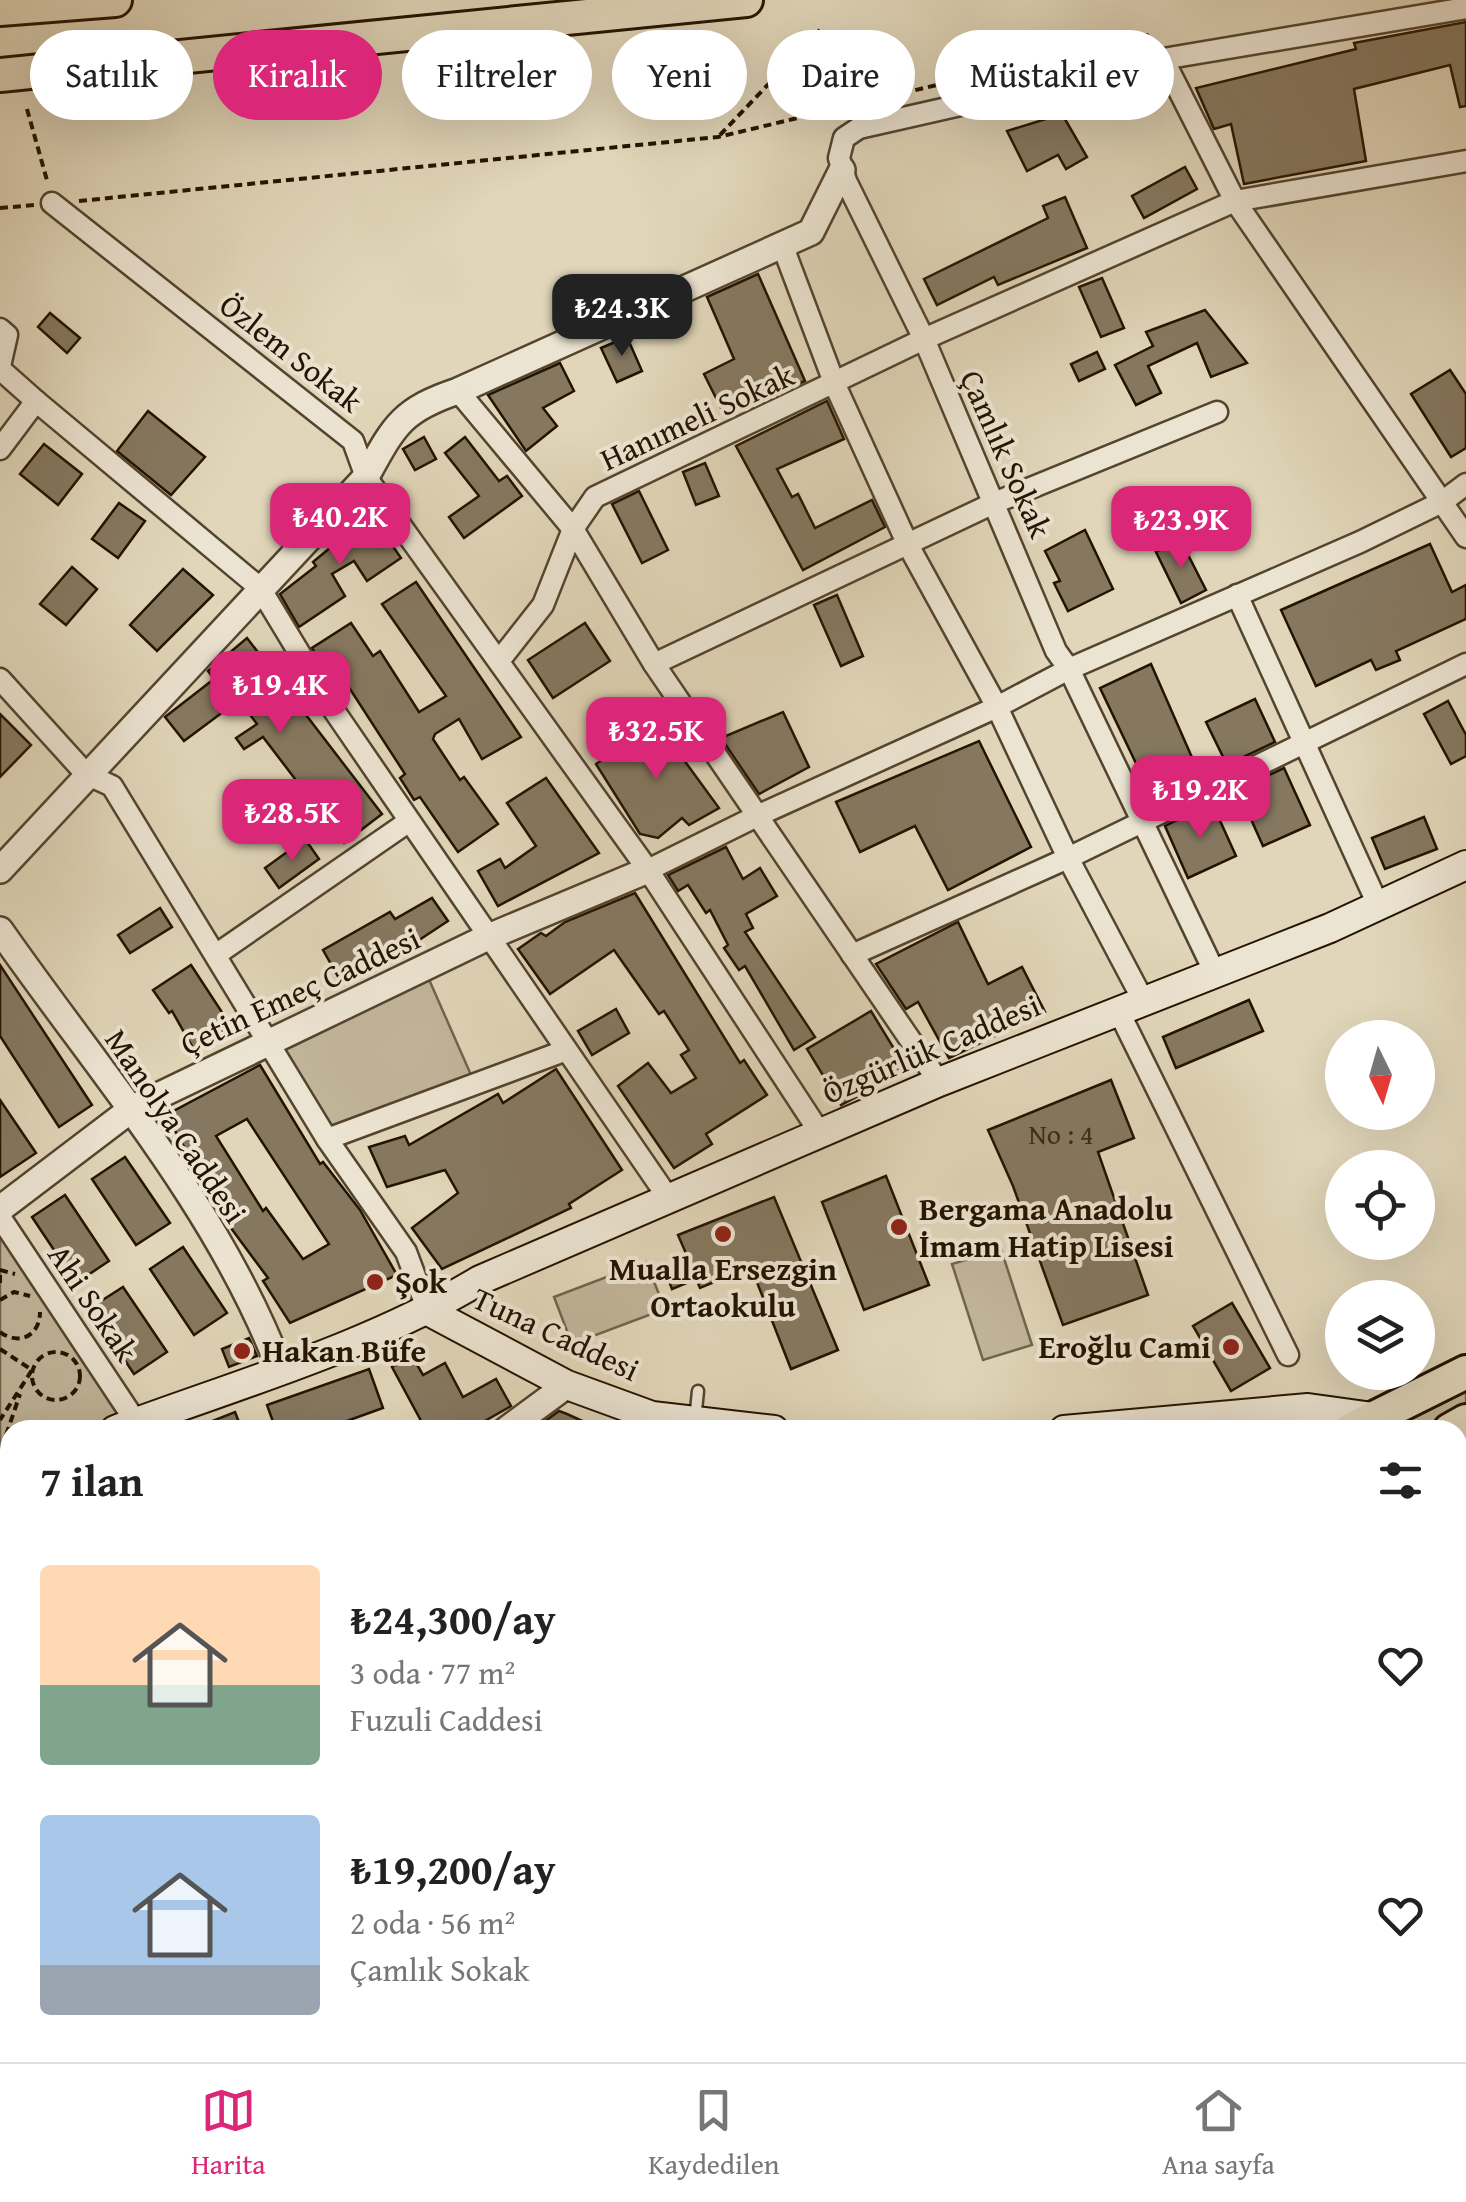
<!DOCTYPE html>
<html lang="tr">
<head>
<meta charset="utf-8">
<style>
	:root { --surface:#fff; --page:#f6f6f6; --text:#222; --muted:#767676; --line:#e0e0e0; --accent:#db2777 }
	body { margin:0; font-family:"Gentium Book Plus",serif; background:var(--page); color:var(--text); height:100vh; display:flex; flex-direction:column; font-size:38px; white-space:nowrap }
	* { box-sizing:border-box; margin:0 }
	p { font-size:32px; color:var(--muted) }
	.icon { flex:none; width:55px; height:55px; fill:none; stroke:currentColor; stroke-width:2; stroke-linecap:round; stroke-linejoin:round }
	.map { position:relative; flex:1; overflow:hidden }
	.details { position:absolute; left:0px; top:1420px; width:1468px; height:642px; display:flex; flex-direction:column; background:var(--surface); border-radius:30px 30px 0 0; box-shadow:0 10px 40px #0002 }
	.details>* { flex:none }
	.banner { position:absolute; left:30px; top:30px; width:1408px; height:90px; display:flex; gap:20px }
	.needle { width:65px; rotate:175deg }
	.fabs { position:absolute; left:1325px; top:1020px; display:grid; gap:20px }
	.fabs a { display:grid; place-items:center; width:110px; height:110px; border-radius:50%; background:var(--surface); box-shadow:0 10px 40px #0002; font-size:50px }
	.price { position:absolute; translate:-50% -85px; padding:0 22px; border-radius:20px; background:var(--accent); color:#fff; font-size:32px; line-height:65px; filter:drop-shadow(0 2px 5px #0008) }
	.price::after { content:''; position:absolute; left:50%; top:60px; width:30px; height:22px; margin-left:-15px; background:inherit; clip-path:polygon(0 0,100% 0,50% 100%) }
	.price.selected { background:#222; color:#fff }
	ul { padding:0; list-style:none }
	li { display:flex; align-items:center; gap:30px; height:250px; padding:0 40px }
	li span { display:grid; place-items:center; flex:none; width:280px; height:200px; border-radius:10px; color:#555 }
	li>.icon { margin-inline-start:auto }
	span .icon { width:120px; height:120px; fill:#fffc; stroke-width:1 }
	li b { font-size:42px }
	h2 { display:flex; justify-content:space-between; align-items:center; height:120px; padding:0 40px; font-size:42px }
	.tag { padding:0 35px; border-radius:45px; background:var(--surface); box-shadow:0 10px 40px #0002; font-size:35px; line-height:90px }
	.tag.selected { background:var(--accent); color:#fff }
	.dock { display:flex; justify-content:space-around; align-items:center; height:140px; border-top:2px solid var(--line); background:var(--surface); font-size:28px; color:var(--muted) }
	.dock a { display:grid; justify-items:center; gap:5px }
	.dock .selected { color:var(--accent) }
	.map>svg:first-child { display:block }
</style>
</head>
<body>
<div class="map">
<svg width="1466" height="2062" viewBox="0 0 1466 2062">
	<rect width="100%" height="100%" fill="#e1d6b9"/>
	<filter id="stains"><feTurbulence type="fractalNoise" baseFrequency=".002" numOctaves="4"/><feColorMatrix values="0 0 0 0 .2 0 0 0 0 .09 0 0 0 0 .02 0 0 0 .5 -.17"/></filter>
	<radialGradient id="worn" r=".72"><stop offset=".6" stop-color="#630" stop-opacity="0"/><stop offset="1" stop-color="#630" stop-opacity=".3"/></radialGradient>
	<g fill="#c1b59a" stroke="#72644d" stroke-width="2.5">
		<path d="M 424,968 L 475,1084 L 327,1139 L 270,1039 Z"/>
		<path d="M 0,1217 L 136,1422 L 115,1430 L 10,1430 L 10,1469 L 0,1473 Z"/>
		<path d="M 1001,1249 L 1032,1345 L 983,1360 L 952,1264 Z"/>
		<path d="M 646,1262 L 665,1309 L 572,1344 L 554,1297 Z"/>
		<path d="M 1466,1390 L 1466,1411 L 1432,1430 L 1411,1430 L 1406,1420 Z"/>
		<path d="M 85,2052 L 138,2053 L 139,2062 L 80,2062 Z"/>
		<path d="M 446,2053 L 547,2053 L 537,2062 L 435,2062 Z"/>
	</g>
	<g fill="#867860" stroke="#241300" stroke-width="2.5" fill-rule="evenodd">
		<path d="M 1466,22 L 1466,106 L 1460,107 L 1450,65 L 1354,89 L 1366,161 L 1244,184 L 1231,124 L 1214,129 L 1196,88 L 1356,49 L 1354,43 Z"/>
		<path d="M 1062,114 L 1087,157 L 1066,169 L 1058,155 L 1027,171 L 1007,131 Z"/>
		<path d="M 1185,167 L 1197,189 L 1144,218 L 1132,196 Z"/>
		<path d="M 1065,197 L 1087,248 L 998,285 L 994,277 L 937,305 L 924,279 L 1048,218 L 1043,206 Z"/>
		<path d="M 758,274 L 805,381 L 769,398 L 763,386 L 721,408 L 704,374 L 734,359 L 707,297 Z"/>
		<path d="M 1102,278 L 1124,328 L 1101,337 L 1079,287 Z"/>
		<path d="M 1205,310 L 1247,363 L 1211,377 L 1197,343 L 1148,366 L 1161,393 L 1136,405 L 1115,365 L 1153,346 L 1146,332 Z"/>
		<path d="M 50,313 L 80,338 L 67,353 L 38,327 Z"/>
		<path d="M 627,337 L 642,371 L 617,382 L 601,348 Z"/>
		<path d="M 1097,352 L 1105,369 L 1079,381 L 1071,364 Z"/>
		<path d="M 560,363 L 574,391 L 543,408 L 557,426 L 526,451 L 488,395 Z"/>
		<path d="M 1450,370 L 1466,394 L 1466,448 L 1451,457 L 1411,394 Z"/>
		<path d="M 827,401 L 844,439 L 777,469 L 792,497 L 798,494 L 815,528 L 872,500 L 885,527 L 803,570 L 736,446 Z"/>
		<path d="M 148,411 L 205,457 L 171,495 L 117,451 Z"/>
		<path d="M 424,437 L 436,459 L 415,470 L 403,449 Z"/>
		<path d="M 465,437 L 499,481 L 507,476 L 522,496 L 464,538 L 449,517 L 479,496 L 445,453 Z"/>
		<path d="M 44,444 L 82,474 L 58,505 L 20,474 Z"/>
		<path d="M 705,463 L 719,496 L 696,505 L 683,472 Z"/>
		<path d="M 639,491 L 668,550 L 642,563 L 612,504 Z"/>
		<path d="M 119,503 L 145,521 L 118,558 L 92,539 Z"/>
		<path d="M 366,508 L 401,558 L 367,581 L 354,561 L 332,574 L 345,596 L 299,627 L 280,594 L 316,566 L 313,562 L 348,533 L 343,526 Z"/>
		<path d="M 1085,530 L 1113,589 L 1068,611 L 1054,583 L 1060,581 L 1045,551 Z"/>
		<path d="M 1180,539 L 1206,590 L 1181,603 L 1156,552 Z"/>
		<path d="M 1430,544 L 1452,592 L 1466,585 L 1466,619 L 1396,651 L 1400,660 L 1376,670 L 1371,660 L 1316,686 L 1281,610 Z"/>
		<path d="M 72,567 L 97,589 L 66,625 L 40,604 Z"/>
		<path d="M 183,569 L 213,595 L 157,651 L 130,625 Z"/>
		<path d="M 416,582 L 521,737 L 482,759 L 459,719 L 435,734 L 433,739 L 460,780 L 464,777 L 498,824 L 458,852 L 420,797 L 414,800 L 400,778 L 405,774 L 339,672 L 330,678 L 312,648 L 351,623 L 373,656 L 380,651 L 419,712 L 446,696 L 382,604 Z"/>
		<path d="M 837,595 L 863,656 L 841,666 L 814,605 Z"/>
		<path d="M 585,623 L 610,661 L 553,698 L 528,660 Z"/>
		<path d="M 247,638 L 382,814 L 344,843 L 263,737 L 244,749 L 236,738 L 257,724 L 239,700 L 184,741 L 165,717 L 214,679 L 208,671 Z"/>
		<path d="M 1151,664 L 1201,778 L 1154,801 L 1100,688 Z"/>
		<path d="M 1255,699 L 1275,742 L 1227,765 L 1206,722 Z"/>
		<path d="M 1448,701 L 1466,735 L 1466,756 L 1451,764 L 1424,714 Z"/>
		<path d="M 783,712 L 809,767 L 759,794 L 721,738 Z"/>
		<path d="M 0,714 L 31,745 L 0,777 Z"/>
		<path d="M 663,718 L 686,752 L 681,756 L 719,808 L 689,825 L 682,818 L 658,838 L 640,834 L 596,764 Z"/>
		<path d="M 979,741 L 1031,847 L 948,890 L 915,826 L 860,852 L 836,802 Z"/>
		<path d="M 1284,768 L 1310,825 L 1263,846 L 1238,790 Z"/>
		<path d="M 546,778 L 599,853 L 498,906 L 478,871 L 500,859 L 505,868 L 536,846 L 507,803 Z"/>
		<path d="M 1212,803 L 1236,856 L 1188,878 L 1165,826 Z"/>
		<path d="M 1424,817 L 1437,849 L 1385,869 L 1372,838 Z"/>
		<path d="M 305,839 L 319,859 L 279,888 L 265,868 Z"/>
		<path d="M 726,847 L 743,879 L 760,868 L 777,896 L 746,914 L 753,928 L 745,932 L 815,1037 L 794,1050 L 745,966 L 739,970 L 724,948 L 728,945 L 710,910 L 706,913 L 688,885 L 678,891 L 668,875 Z"/>
		<path d="M 635,893 L 740,1063 L 744,1060 L 767,1095 L 706,1134 L 712,1144 L 674,1168 L 618,1086 L 648,1063 L 671,1093 L 696,1078 L 681,1055 L 689,1050 L 664,1011 L 659,1014 L 614,950 L 550,994 L 518,949 L 541,933 L 546,936 L 565,922 Z"/>
		<path d="M 432,898 L 448,921 L 410,946 L 407,941 L 340,980 L 323,950 L 390,912 L 395,919 Z"/>
		<path d="M 160,908 L 172,927 L 130,953 L 118,935 Z"/>
		<path d="M 958,922 L 988,984 L 1022,967 L 1045,1012 L 949,1058 L 918,1002 L 906,1009 L 876,964 Z"/>
		<path d="M 0,965 L 92,1105 L 59,1127 L 0,1036 Z"/>
		<path d="M 191,965 L 231,1026 L 193,1048 L 172,1011 L 169,1013 L 153,990 Z"/>
		<path d="M 1249,1000 L 1263,1031 L 1176,1068 L 1163,1037 Z"/>
		<path d="M 616,1009 L 629,1033 L 592,1055 L 578,1031 Z"/>
		<path d="M 871,1011 L 907,1070 L 841,1105 L 807,1049 Z"/>
		<path d="M 260,1065 L 320,1164 L 323,1162 L 360,1210 L 397,1275 L 290,1323 L 263,1281 L 268,1278 L 228,1224 L 166,1115 ZM 247,1119 L 329,1244 L 303,1259 L 266,1208 L 263,1211 L 216,1136 Z"/>
		<path d="M 556,1069 L 622,1170 L 569,1204 L 571,1208 L 442,1269 L 412,1228 L 458,1193 L 445,1170 L 387,1187 L 369,1147 L 405,1136 L 409,1145 L 498,1094 L 503,1103 Z"/>
		<path d="M 1111,1080 L 1134,1138 L 1098,1152 L 1148,1295 L 1063,1325 L 1013,1186 L 988,1130 Z"/>
		<path d="M 0,1100 L 36,1153 L 0,1177 Z"/>
		<path d="M 125,1157 L 170,1223 L 136,1245 L 92,1179 Z"/>
		<path d="M 886,1176 L 929,1285 L 864,1310 L 822,1202 Z"/>
		<path d="M 65,1195 L 109,1261 L 76,1283 L 32,1217 Z"/>
		<path d="M 774,1197 L 838,1350 L 791,1369 L 751,1267 L 700,1288 L 696,1279 L 672,1289 L 664,1268 L 688,1258 L 678,1235 Z"/>
		<path d="M 183,1247 L 227,1313 L 194,1335 L 150,1269 Z"/>
		<path d="M 123,1287 L 167,1352 L 134,1374 L 90,1308 Z"/>
		<path d="M 1232,1303 L 1270,1368 L 1231,1391 L 1193,1326 Z"/>
		<path d="M 249,1338 L 257,1356 L 229,1367 L 222,1349 Z"/>
		<path d="M 412,1356 L 423,1375 L 445,1363 L 463,1397 L 496,1379 L 511,1406 L 469,1430 L 426,1430 L 392,1367 Z"/>
		<path d="M 369,1369 L 383,1408 L 322,1430 L 276,1430 L 267,1405 Z"/>
		<path d="M 559,1411 L 567,1414 L 602,1430 L 533,1430 Z"/>
		<path d="M 235,1412 L 242,1430 L 193,1430 L 192,1429 Z"/>
	</g>
	<g fill="none" stroke-linecap="round" stroke-linejoin="round">
		<g stroke="#53442e" stroke-width="15">
			<g id="service">
				<path d="M 695,1420 L 698,1391"/>
				<path d="M 1458,1665 L 1466,1667"/>
			</g>
		</g>
		<g stroke="#53442e" stroke-width="25">
			<g id="minor">
				<path d="M 1163,59 L 1235,201 L 1466,537"/>
				<path d="M 52,203 L 353,441 L 366,477 L 648,870 L 820,1133"/>
				<path d="M 787,244 L 786,255 L 835,385 L 908,545 L 997,707 L 1068,858 L 1143,1000"/>
				<path d="M 0,329 L 7,335 L 0,366"/>
				<path d="M 0,369 L 36,401"/>
				<path d="M 458,391 L 573,529 L 654,664 L 939,1082"/>
				<path d="M 0,449 L 36,401 L 260,588 L 335,712 L 669,1199"/>
				<path d="M 1237,595 L 1379,907"/>
				<path d="M 499,661 L 543,605 L 573,529 L 595,497 L 924,339 L 1235,201 L 1466,161"/>
				<path d="M 654,664 L 994,503 L 1217,412"/>
				<path d="M 0,679 L 86,774 L 112,786 L 327,1139 L 406,1252 L 428,1311"/>
				<path d="M 648,870 L 759,815 L 997,707 L 1069,669 L 1360,542 L 1442,502 L 1466,484"/>
				<path d="M 217,954 L 408,822"/>
				<path d="M 852,955 L 1068,858 L 1466,664"/>
				<path d="M 1214,971 L 1069,669 L 1056,651 L 924,339 L 846,181 L 839,158 L 844,138 L 859,128 L 1163,59 L 1466,8"/>
				<path d="M 1118,1010 L 1288,1355"/>
				<path d="M 327,1139 L 564,1051"/>
				<path d="M 0,1217 L 136,1422"/>
				<path d="M 0,1616 L 10,1646"/>
				<path d="M 1458,1707 L 1466,1709"/>
				<path d="M 1458,1799 L 1466,1807"/>
				<path d="M 0,1927 L 10,1935"/>
				<path d="M 706,2052 L 707,2062"/>
				<path d="M 1132,2052 L 1157,2062"/>
				<path d="M 1359,2052 L 1363,2062"/>
				<path d="M 80,2062 L 85,2052"/>
			</g>
		</g>
		<g stroke="#53442e" stroke-width="30">
			<g id="tertiary">
				<path d="M 0,870 L 366,477 C 394,426 401,410 458,391 L 811,232 L 842,170"/>
				<path d="M 0,930 C 99,1072 218,1206 280,1369"/>
				<path d="M 0,1209 L 133,1108 L 486,938 L 648,870"/>
				<path d="M 506,1430 L 567,1385"/>
				<path d="M 0,1654 L 10,1650"/>
				<path d="M 188,2062 L 195,2052"/>
			</g>
		</g>
		<g stroke="#241300" stroke-width="32">
			<g id="secondary">
				<path d="M 428,1311 L 567,1385 L 652,1416 L 774,1430"/>
				<path d="M 115,1430 C 238,1384 367,1348 480,1280 L 939,1082 L 1330,928 L 1466,865"/>
				<path d="M 1064,1430 L 1308,1408 L 1373,1417 L 1378,1422"/>
				<path d="M 0,1473 L 10,1469"/>
				<path d="M 1458,1500 L 1466,1507"/>
				<path d="M 537,2062 L 547,2052"/>
			</g>
		</g>
		<g stroke="#241300" stroke-width="38">
			<g id="primary">
				<path d="M 1350,1430 L 1466,1372"/>
				<path d="M 1450,1430 L 1466,1421"/>
				<path d="M 396,2062 L 405,2052"/>
				<path d="M 435,2062 L 446,2052"/>
			</g>
		</g>
		<g stroke="#241300" stroke-width="38">
			<g id="trunk">
				<path d="M 0,9 L 115,0"/>
				<path d="M 0,75 L 746,0"/>
			</g>
		</g>
		<g stroke="#241300" stroke-width="4" stroke-dasharray="8 5" stroke-linecap="butt">
			<path d="M 27,109 L 48,184"/>
			<path d="M 720,135 L 820,30"/>
			<path d="M 79,201 L 718,137 L 1147,35 L 1151,42"/>
			<path d="M 0,208 L 35,205"/>
			<path d="M 0,1270 L 15,1274"/>
			<path d="M 0,1275 L 0,1285"/>
			<path d="M 0,1300 L 14,1292 L 30,1296"/>
			<path d="M 0,1332 C 19,1346 40,1336 40,1312"/>
			<path d="M 0,1349 L 32,1370 L 0,1420"/>
			<circle cx="56" cy="1376" r="24"/>
			<path d="M 2,1447 L 20,1394"/>
		</g>
		<use href="#service" stroke="#ece4d2" stroke-width="10"/>
		<use href="#minor" stroke="#ece4d2" stroke-width="20"/>
		<use href="#tertiary" stroke="#ece4d2" stroke-width="25"/>
		<use href="#secondary" stroke="#ece4d2" stroke-width="28"/>
		<use href="#primary" stroke="#e1d6b9" stroke-width="32"/>
		<use href="#trunk" stroke="#e1d6b9" stroke-width="32"/>
	</g>
	<g fill="#8f2418" stroke="#ece4d2" stroke-width="4">
		<circle cx="899" cy="1227" r="10"/>
		<circle cx="723" cy="1234" r="10"/>
		<circle cx="375" cy="1282" r="10"/>
		<circle cx="1231" cy="1347" r="10"/>
		<circle cx="242" cy="1351" r="10"/>
	</g>
	<g text-anchor="middle" stroke-width="8" stroke-linejoin="round" paint-order="stroke">
		<g font-size="28" fill="#3c2c18">
			<text x="1061" y="1144">No : 4</text>
		</g>
		<g font-size="32" fill="#241300" stroke="#ece4d2">
			<text transform="translate(291 353) rotate(38)" y="11">Özlem Sokak</text>
			<text transform="translate(697 417) rotate(-25)" y="11">Hanımeli Sokak</text>
			<text transform="translate(1006 454) rotate(66)" y="11">Çamlık Sokak</text>
			<text transform="translate(300 991) rotate(-25)" y="11">Çetin Emeç Caddesi</text>
			<text transform="translate(931 1049) rotate(-23)" y="11">Özgürlük Caddesi</text>
			<text transform="translate(176 1126) rotate(56)" y="11">Manolya Caddesi</text>
			<text transform="translate(93 1303) rotate(56)" y="11">Ahi Sokak</text>
			<text transform="translate(556 1334) rotate(25)" y="11">Tuna Caddesi</text>
		</g>
		<g font-size="32" font-weight="bold" fill="#241300" stroke="#ece4d2" text-anchor="start">
			<text x="919" y="1220">Bergama Anadolu<tspan x="919" dy="37">İmam Hatip Lisesi</tspan></text>
			<text x="723" y="1280" text-anchor="middle">Mualla Ersezgin<tspan x="723" dy="37">Ortaokulu</tspan></text>
			<text x="395" y="1293">Şok</text>
			<text x="1211" y="1358" text-anchor="end">Eroğlu Cami</text>
			<text x="262" y="1362">Hakan Büfe</text>
		</g>
	</g>
	<rect width="100%" height="100%" filter="url(#stains)"/>
	<rect width="100%" height="100%" fill="url(#worn)"/>
</svg>
<div class="fabs">
<a><svg class="needle" viewBox="-14 -14 28 28"><path d="M0-13l5 13h-10z" fill="#e53935"/><path d="M0 13l5-13h-10z" fill="#767676"/></svg></a>
<a><svg class="icon" aria-label="locate" viewBox="0 0 24 24"><circle cx="12" cy="12" r="6"/><path d="M12 2v4M12 18v4M2 12h4M18 12h4"/></svg></a>
<a><svg class="icon" aria-label="layers" viewBox="0 0 24 24"><path d="M12 4l9 5-9 5-9-5zM3 14l9 5 9-5"/></svg></a>
</div>
<b class="price selected" style="left:622px;top:359px">₺24.3K</b>
<b class="price" style="left:340px;top:568px">₺40.2K</b>
<b class="price" style="left:1181px;top:571px">₺23.9K</b>
<b class="price" style="left:280px;top:736px">₺19.4K</b>
<b class="price" style="left:656px;top:782px">₺32.5K</b>
<b class="price" style="left:1200px;top:841px">₺19.2K</b>
<b class="price" style="left:292px;top:864px">₺28.5K</b>
<div class="banner">
<a class="tag">Satılık</a>
<a class="tag selected">Kiralık</a>
<a class="tag">Filtreler</a>
<a class="tag">Yeni</a>
<a class="tag">Daire</a>
<a class="tag">Müstakil ev</a>
</div>
<section class="details">
<h2>7 ilan<svg class="icon" aria-label="filters" viewBox="0 0 24 24"><path d="M4 7h16M4 17h16"/><circle cx="9" cy="7" r="2"/><circle cx="15" cy="17" r="2"/></svg></h2>
<ul>
<li><span style="background:linear-gradient(#ffd9b3 60%,#7fa58c 0)"><svg class="icon" aria-label="home" viewBox="0 0 24 24"><path d="M3 11l9-7 9 7M6 9v11h12V9"/></svg></span><div><b>₺24,300/ay</b><p>3 oda · 77 m²</p><p>Fuzuli Caddesi</p></div><svg class="icon" aria-label="heart" viewBox="0 0 24 24"><path d="M12 20l-8-8c-3-5 5-10 8-4 3-6 11-1 8 4z"/></svg></li>
<li><span style="background:linear-gradient(#a9c7e8 75%,#9aa5b1 0)"><svg class="icon" aria-label="home" viewBox="0 0 24 24"><path d="M3 11l9-7 9 7M6 9v11h12V9"/></svg></span><div><b>₺19,200/ay</b><p>2 oda · 56 m²</p><p>Çamlık Sokak</p></div><svg class="icon" aria-label="heart" viewBox="0 0 24 24"><path d="M12 20l-8-8c-3-5 5-10 8-4 3-6 11-1 8 4z"/></svg></li>
</ul>
</section>
</div>
<nav class="dock">
<a class="selected"><svg class="icon" aria-label="map" viewBox="0 0 24 24"><path d="M3 6l6-2 6 2 6-2v14l-6 2-6-2-6 2zM9 4v14M15 6v14"/></svg>Harita</a>
<a><svg class="icon" aria-label="saved" viewBox="0 0 24 24"><path d="M7 4h10v16l-5-4-5 4z"/></svg>Kaydedilen</a>
<a><svg class="icon" aria-label="home" viewBox="0 0 24 24"><path d="M3 11l9-7 9 7M6 9v11h12V9"/></svg>Ana sayfa</a>
</nav>
</body>
</html>
